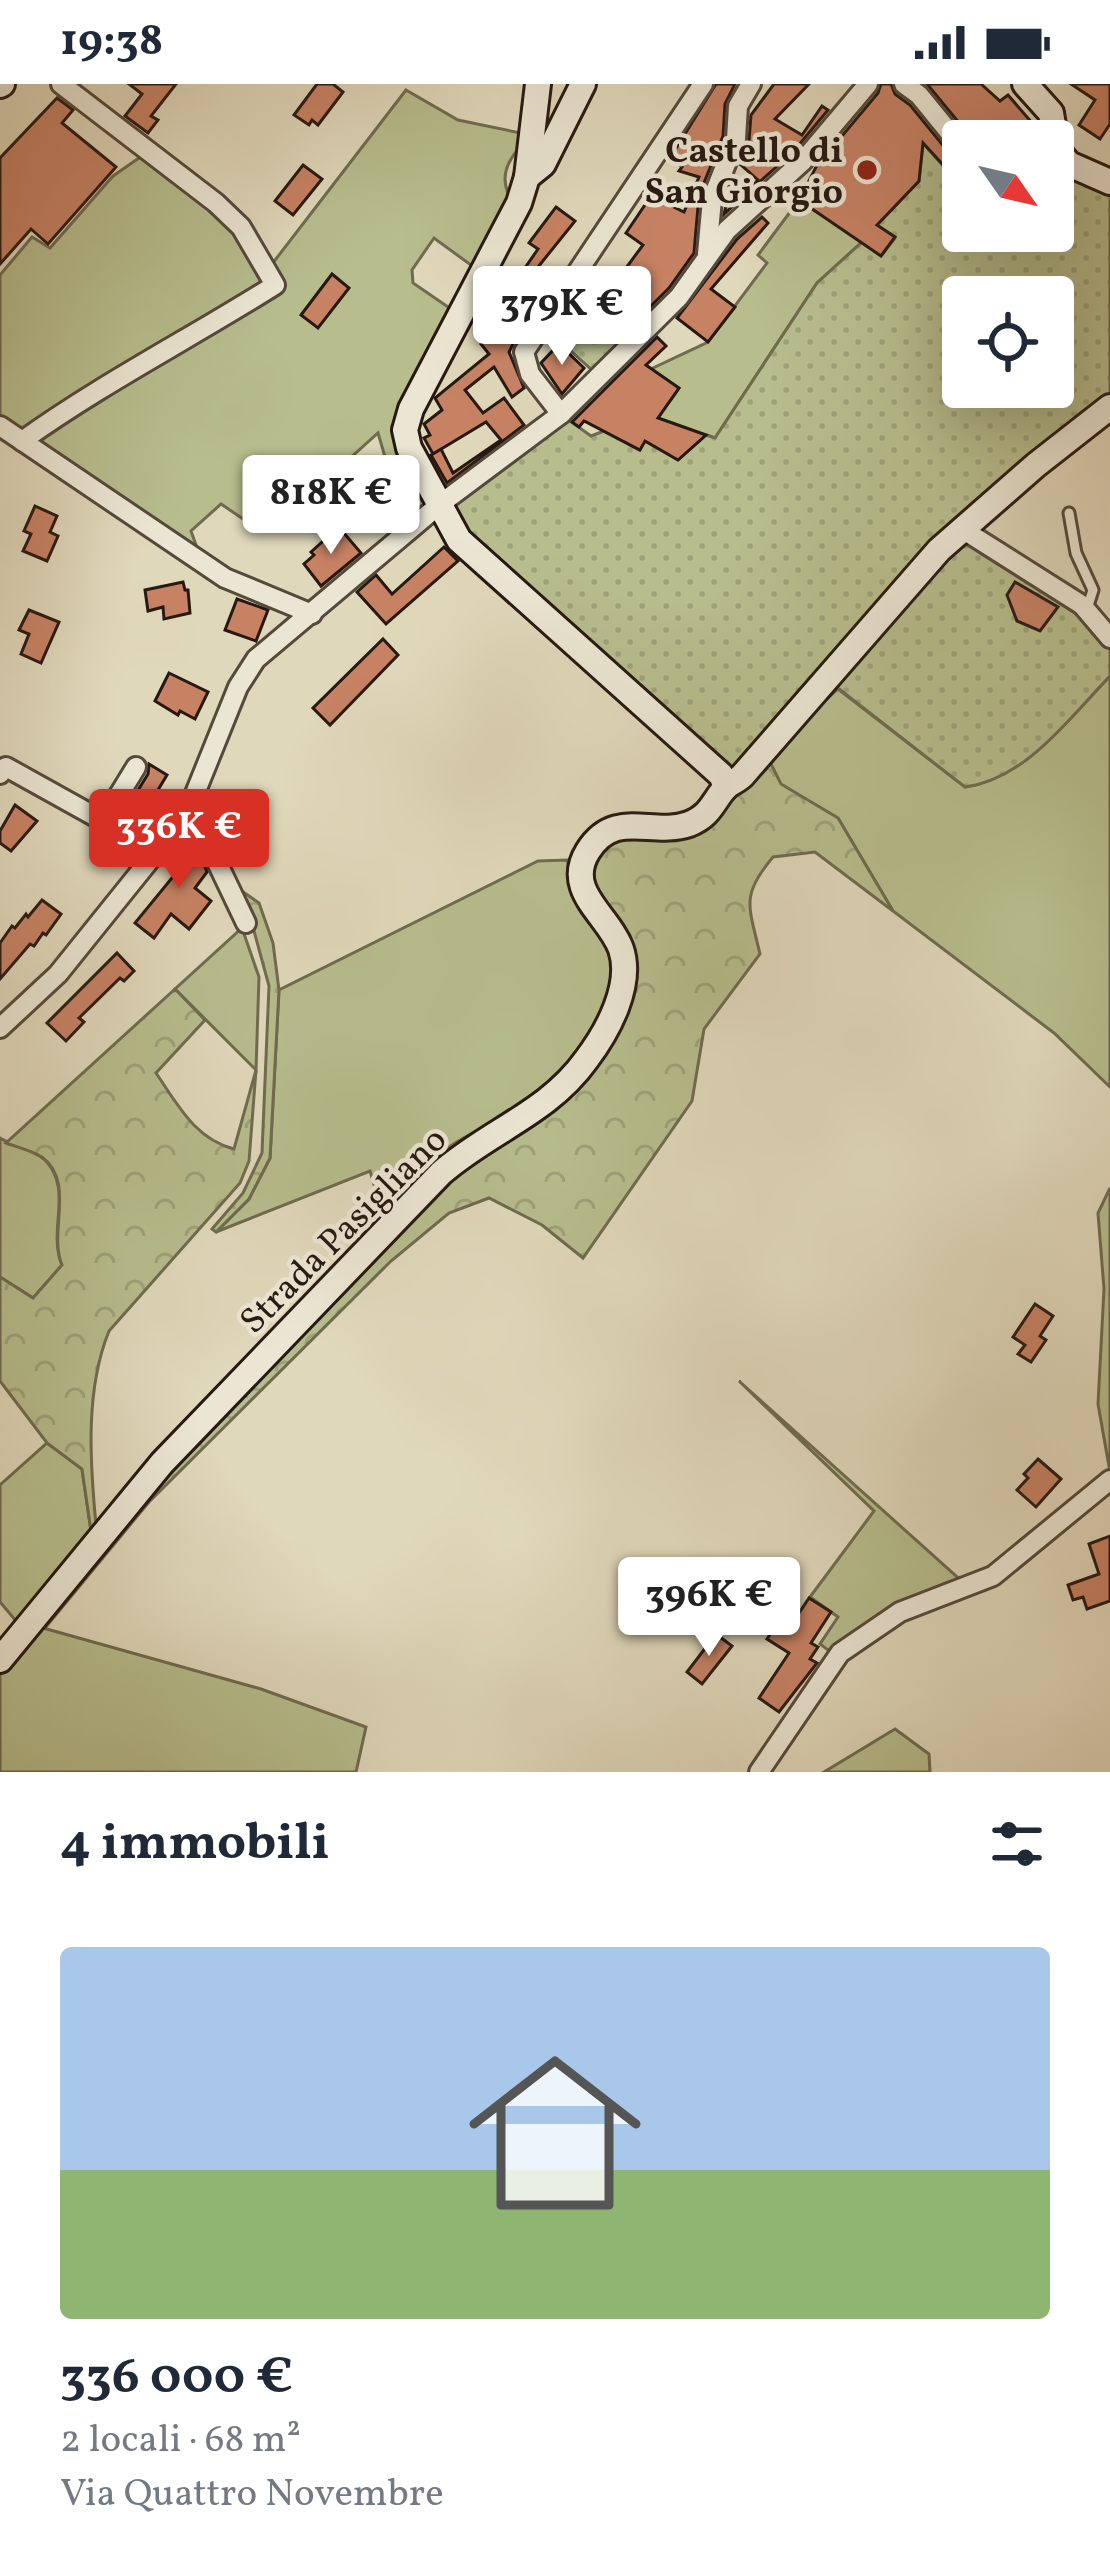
<!DOCTYPE html>
<html lang="it">
<head>
<meta charset="utf-8">
<style>
	:root { --surface:#fff; --page:#f6f6f7; --text:#1f2937; --muted:#747a83; --accent:#d93025 }
	body { margin:0; font-family:Vollkorn,serif; background:var(--page); color:var(--text); height:100vh; display:flex; flex-direction:column; font-size:45px; white-space:nowrap }
	* { box-sizing:border-box; margin:0 }
	p { font-size:39px; color:var(--muted) }
	.icon { flex:none; width:66px; height:66px; fill:none; stroke:currentColor; stroke-width:2; stroke-linecap:round; stroke-linejoin:round }
	.map { position:relative; height:1688px; overflow:hidden }
	.drawer { display:flex; flex-direction:column; background:var(--surface); flex:1 }
	.drawer>* { flex:none }
	.needle { width:78px; rotate:124deg }
	.buttons { position:absolute; left:942px; top:36px; display:grid; gap:24px }
	.buttons a { display:grid; place-items:center; width:132px; height:132px; border-radius:12px; background:var(--surface); box-shadow:0 12px 48px #0002; font-size:60px }
	.price { position:absolute; translate:-50% -102px; padding:0 27px; border-radius:12px; background:#fff; color:#222; font-size:39px; line-height:78px; filter:drop-shadow(0 3px 6px #0008) }
	.price::after { content:''; position:absolute; left:50%; top:72px; width:36px; height:27px; margin-left:-18px; background:inherit; clip-path:polygon(0 0,100% 0,50% 100%) }
	.price.on { background:var(--accent); color:#fff }
	ul { padding:0; list-style:none }
	li { display:grid; align-content:center; gap:24px; height:636px; padding:0 60px }
	li span { display:grid; place-items:center; height:372px; border-radius:12px; color:#555 }
	li>.icon { margin-inline-start:auto }
	span .icon { width:216px; height:216px; fill:#fffc; stroke-width:1 }
	li b { font-size:51px }
	h2 { display:flex; justify-content:space-between; align-items:center; height:144px; padding:0 60px; font-size:51px }
	.status { display:flex; justify-content:space-between; align-items:center; height:84px; padding:0 60px; background:var(--surface); direction:ltr }
	.status svg { height:33px; fill:currentColor }
	.map>svg:first-child { display:block }
</style>
</head>
<body>
<div class="status"><b>19:38</b><svg viewBox="0 0 49 12"><path d="M0 12V9h3v3zM5 12V6h3v6zM10 12V3h3v9zM15 12V0h3v12zM26 1h20v11H26zM47 4h2v5h-2z"/></svg></div>
<div class="map">
<svg width="1110" height="1688" viewBox="0 0 1110 1688">
	<defs>
		<pattern id="forest-crowns" width="20" height="18" patternUnits="userSpaceOnUse" patternTransform="scale(3)"><rect width="20" height="18" fill="#b7bd8d"/><path d="M2 6a3 3 0 1 1 6 0M12 15a3 3 0 1 1 6 0" fill="none" stroke="#9da279"/></pattern>
		<pattern id="park-dots" width="8" height="8" patternUnits="userSpaceOnUse" patternTransform="scale(3)"><rect width="8" height="8" fill="#b7bd8d"/><path d="M2 2h.1M6 6h.1" fill="none" stroke="#9da279" stroke-width="1.8" stroke-linecap="round"/></pattern>
	</defs>
	<rect width="100%" height="100%" fill="#e0d8bb"/>
	<filter id="stains"><feTurbulence type="fractalNoise" baseFrequency=".00167" numOctaves="4"/><feColorMatrix values="0 0 0 0 .2 0 0 0 0 .09 0 0 0 0 .02 0 0 0 .5 -.17"/></filter>
	<radialGradient id="worn" r=".72"><stop offset=".6" stop-color="#630" stop-opacity="0"/><stop offset="1" stop-color="#630" stop-opacity=".3"/></radialGradient>
	<g fill="#b7bd8d" stroke="#6f6b50" stroke-width="3">
		<path d="M 406,6 L 458,36 L 530,51 C 514,69 497,87 509,111 L 475,184 L 434,154 L 412,186 L 413,199 L 451,225 L 399,336 L 430,424 L 417,433 L 390,390 L 378,349 L 309,411 L 295,392 L 243,435 L 221,420 L 191,447 L 196,461 L 189,465 L 0,344 L 0,191 L 32,153 L 50,164 L 113,92 L 149,67 L 216,119 L 269,184 Z"/>
		<path d="M 799,116 L 862,158 L 817,199 L 715,354 L 658,334 L 679,304 L 651,285 L 708,258 L 767,179 L 758,171 Z"/>
		<path d="M 1110,592 L 1110,1003 L 1054,949 L 893,827 L 838,734 L 780,700 L 766,670 L 838,605 L 965,703 C 1025,695 1069,634 1110,592 Z"/>
		<path d="M 567,776 C 571,789 572,808 579,820 C 593,841 616,853 615,882 C 614,935 564,997 521,1025 C 498,1040 471,1046 448,1064 C 424,1083 404,1107 382,1128 L 370,1087 L 216,1148 L 249,1115 L 270,1074 L 279,906 L 538,777 Z"/>
		<path d="M 242,844 L 259,893 L 256,986 L 175,905 Z"/>
		<path d="M 0,1054 C 13,1062 34,1066 45,1076 C 74,1106 47,1146 62,1181 L 33,1214 L 0,1193 Z"/>
		<path d="M 1110,1104 L 1110,1388 L 1098,1320 L 1104,1205 L 1098,1129 Z"/>
		<path d="M 739,1297 L 966,1501 L 832,1569 L 820,1560 L 838,1533 L 810,1513 L 874,1427 Z"/>
		<path d="M 47,1359 L 82,1385 L 91,1447 L 16,1537 L 0,1518 L 0,1401 Z"/>
		<path d="M 36,1542 L 261,1605 L 366,1643 L 356,1688 L 0,1688 L 0,1588 Z"/>
		<path d="M 895,1645 L 929,1670 L 930,1688 L 824,1688 Z"/>
	</g>
	<g fill="url(#forest-crowns)" stroke="#6f6b50" stroke-width="3">
		<path d="M 766,670 L 781,700 L 838,734 L 893,827 L 815,768 L 773,773 C 740,812 749,822 760,870 L 704,945 L 692,1017 L 583,1174 L 542,1141 L 489,1114 L 449,1129 L 391,1177 L 149,1418 L 45,1544 L 36,1542 L 105,1456 L 444,1093 L 585,987 L 629,890 C 614,855 560,767 620,751 C 640,745 666,749 687,749 Z"/>
		<path d="M 236,803 L 259,819 L 273,859 L 279,906 L 270,1074 L 249,1115 L 216,1148 L 212,1145 L 243,1109 L 262,1069 L 269,902 L 251,836 Z"/>
		<path d="M 175,905 L 205,936 L 156,989 C 178,1021 195,1055 234,1065 L 256,986 L 249,1077 L 240,1099 L 109,1247 C 85,1306 90,1378 96,1441 L 91,1447 L 82,1385 L 47,1359 L 0,1297 L 0,1193 L 33,1214 L 62,1181 C 48,1147 76,1099 42,1073 C 33,1067 17,1063 6,1059 Z"/>
	</g>
	<g fill="url(#park-dots)" stroke="#6f6b50" stroke-width="3" fill-rule="evenodd">
		<path d="M 923,59 L 952,92 L 963,84 L 963,147 L 1053,147 L 1053,91 L 1070,84 L 1110,101 L 1110,317 L 941,452 L 731,688 L 463,452 L 452,416 L 566,334 L 591,352 L 604,347 L 639,366 L 645,357 L 678,376 L 706,351 L 715,354 L 817,199 L 862,158 L 881,172 L 895,154 L 877,141 L 919,97 ZM 963,213 L 1053,213 L 1053,303 L 963,303 Z"/>
		<path d="M 593,226 L 626,256 L 592,286 L 562,259 Z"/>
		<path d="M 965,453 L 1063,507 L 1110,556 L 1110,592 C 1069,634 1026,695 965,703 L 839,605 L 831,607 Z"/>
	</g>
	<g fill="#c78264" stroke="#271912" stroke-width="3">
		<path d="M 129,0 L 176,0 L 151,32 L 158,36 L 148,49 L 125,32 L 142,10 Z"/>
		<path d="M 317,0 L 333,0 L 343,8 L 318,41 L 312,36 L 309,41 L 294,31 Z"/>
		<path d="M 716,0 L 735,0 L 725,20 L 723,52 L 699,111 L 694,169 L 669,204 L 629,244 L 606,227 L 614,217 L 606,211 L 643,161 L 626,149 L 651,112 L 684,128 L 699,93 L 679,87 L 682,83 L 670,74 Z"/>
		<path d="M 774,0 L 809,0 L 775,35 L 802,51 L 822,22 L 828,26 L 793,68 L 724,130 L 729,110 L 738,116 L 758,96 L 740,80 L 749,57 L 751,31 Z"/>
		<path d="M 881,0 L 891,0 L 895,10 L 910,21 L 955,76 L 946,84 L 923,59 L 919,97 L 877,141 L 895,153 L 881,172 L 799,116 L 816,83 L 878,9 Z"/>
		<path d="M 927,0 L 981,0 L 1000,17 L 1008,11 L 1033,40 L 1013,57 L 1002,57 L 998,47 L 986,57 L 974,57 Z"/>
		<path d="M 1071,0 L 1110,0 L 1110,40 L 1100,55 L 1079,41 L 1095,16 Z"/>
		<path d="M 57,14 L 73,26 L 62,39 L 116,83 L 48,160 L 31,145 L 0,180 L 0,74 Z"/>
		<path d="M 303,81 L 322,95 L 293,131 L 275,117 Z"/>
		<path d="M 556,123 L 575,137 L 538,183 L 542,186 L 518,222 L 505,213 L 538,165 L 529,159 Z"/>
		<path d="M 762,133 L 768,139 L 711,205 L 735,223 L 708,258 L 677,234 L 737,155 Z"/>
		<path d="M 332,190 L 349,204 L 318,244 L 301,231 Z"/>
		<path d="M 496,244 L 513,260 L 509,268 L 524,304 L 512,313 L 494,283 L 465,306 L 483,329 L 504,314 L 524,341 L 447,399 L 431,371 L 441,365 L 453,389 L 501,356 L 486,338 L 433,370 L 424,354 L 430,351 L 424,340 L 442,326 L 435,314 L 489,270 L 481,260 Z"/>
		<path d="M 657,253 L 666,262 L 646,281 L 679,304 L 658,334 L 706,351 L 678,376 L 645,357 L 640,366 L 584,337 L 579,343 L 572,338 Z"/>
		<path d="M 559,260 L 584,284 L 562,310 L 541,279 Z"/>
		<path d="M 35,422 L 57,432 L 50,448 L 58,452 L 47,477 L 23,467 L 31,450 L 24,447 Z"/>
		<path d="M 343,448 L 361,469 L 321,502 L 304,480 L 314,471 L 311,468 L 331,450 L 335,454 Z"/>
		<path d="M 444,463 L 458,477 L 386,540 L 357,508 L 376,491 L 392,510 Z"/>
		<path d="M 183,498 L 185,506 L 188,506 L 190,529 L 164,535 L 163,523 L 148,527 L 145,506 Z"/>
		<path d="M 1015,498 L 1058,523 L 1040,547 L 1017,537 L 1007,511 Z"/>
		<path d="M 237,515 L 268,526 L 256,557 L 225,546 Z"/>
		<path d="M 29,526 L 59,538 L 41,579 L 21,570 L 29,550 L 19,546 Z"/>
		<path d="M 383,555 L 398,571 L 330,641 L 313,624 Z"/>
		<path d="M 169,589 L 208,608 L 195,635 L 180,627 L 178,631 L 155,617 Z"/>
		<path d="M 149,680 L 167,691 L 138,739 L 124,729 L 148,690 Z"/>
		<path d="M 15,721 L 37,737 L 11,767 L 0,759 L 0,747 Z"/>
		<path d="M 189,744 L 207,788 L 195,804 L 211,817 L 189,845 L 171,830 L 154,854 L 135,839 L 181,783 L 171,770 Z"/>
		<path d="M 42,816 L 61,830 L 46,851 L 43,849 L 34,862 L 30,860 L 0,895 L 0,859 L 12,842 L 15,844 L 26,830 L 28,833 Z"/>
		<path d="M 117,869 L 134,887 L 124,897 L 120,894 L 79,934 L 84,938 L 66,957 L 47,939 Z"/>
		<path d="M 1035,1220 L 1053,1232 L 1040,1252 L 1046,1256 L 1031,1278 L 1018,1270 L 1025,1261 L 1013,1253 Z"/>
		<path d="M 1038,1375 L 1061,1395 L 1036,1423 L 1017,1406 L 1028,1394 L 1024,1390 Z"/>
		<path d="M 1110,1452 L 1110,1517 L 1087,1525 L 1083,1513 L 1073,1516 L 1068,1501 L 1099,1490 L 1089,1460 Z"/>
		<path d="M 809,1514 L 831,1528 L 811,1559 L 818,1563 L 810,1575 L 817,1579 L 779,1628 L 759,1614 L 789,1569 L 767,1555 L 779,1537 L 789,1544 Z"/>
		<path d="M 716,1550 L 732,1562 L 702,1600 L 687,1588 Z"/>
	</g>
	<g fill="none" stroke-linecap="round" stroke-linejoin="round">
		<g stroke="#55493c" stroke-width="15">
			<path id="lane" d="M 1069,429 L 1076,469 L 1093,506 L 1087,525"/>
		</g>
		<g stroke="#55493c" stroke-width="24">
			<g id="street">
				<path d="M 904,0 L 919,11 L 963,65"/>
				<path d="M 707,170 L 712,115 L 736,55 L 738,22 L 751,0"/>
				<path d="M 561,330 L 530,290 L 524,268 L 703,0"/>
				<path d="M 0,342 L 225,494 L 312,530"/>
				<path d="M 22,357 C 103,299 191,254 275,201 L 241,143 L 216,119 L 61,0"/>
				<path d="M 962,445 L 1082,521 L 1110,554"/>
				<path d="M 0,690 L 6,683 L 157,767"/>
				<path d="M 194,712 L 214,772 L 246,839"/>
				<path d="M 103,737 L 136,683"/>
				<path d="M 0,944 L 58,890 L 157,767 L 194,712 L 238,603 L 256,575 L 439,421 L 561,330 L 679,213 L 727,146 L 803,77 L 868,0"/>
				<path d="M 759,1688 L 840,1569 L 900,1528 L 993,1492 L 1110,1396"/>
			</g>
		</g>
		<g stroke="#271912" stroke-width="30">
			<g id="secondary">
				<path d="M 583,0 L 543,80 L 527,93 L 519,119 L 411,325 L 405,346 L 409,364 L 459,456 L 721,691 L 726,703"/>
				<path d="M 1025,0 L 1051,29 L 1057,66 L 1069,80 L 1110,98"/>
				<path d="M 0,1 L 2,0"/>
				<path d="M 527,93 L 538,0"/>
				<path d="M 0,1576 L 162,1379 L 441,1089 C 489,1047 548,1029 586,976 C 608,947 633,901 621,865 C 609,831 563,807 588,767 C 615,724 652,753 689,740 C 712,731 713,716 727,702 C 732,698 738,696 742,692 L 939,466 L 1036,381 L 1110,323"/>
			</g>
		</g>
		<use href="#lane" stroke="#ebe6d3" stroke-width="9"/>
		<use href="#street" stroke="#ebe6d3" stroke-width="18"/>
		<use href="#secondary" stroke="#ebe6d3" stroke-width="24"/>
	</g>
	<circle fill="#8f2418" stroke="#ebe6d3" stroke-width="4.5" cx="867" cy="86" r="12"/>
	<g text-anchor="middle" stroke-width="9" stroke-linejoin="round" paint-order="stroke">
		<g font-size="36" font-weight="bold" fill="#271912" stroke="#ebe6d3" text-anchor="end">
			<text x="843" y="78">Castello di<tspan x="843" dy="41">San Giorgio</tspan></text>
		</g>
		<g font-size="36" fill="#271912" stroke="#ebe6d3">
			<text transform="translate(342 1145) rotate(-45)" y="13">Strada Pasigliano</text>
		</g>
	</g>
	<rect width="100%" height="100%" filter="url(#stains)"/>
	<rect width="100%" height="100%" fill="url(#worn)"/>
</svg>
<div class="buttons">
<a><svg class="needle" viewBox="-14 -14 28 28"><path d="M0-13l5 13h-10z" fill="#e53935"/><path d="M0 13l5-13h-10z" fill="#747a83"/></svg></a>
<a><svg class="icon" aria-label="locate" viewBox="0 0 24 24"><circle cx="12" cy="12" r="6"/><path d="M12 2v4M12 18v4M2 12h4M18 12h4"/></svg></a>
</div>
<b class="price" style="left:562px;top:284px">379K €</b>
<b class="price" style="left:331px;top:473px">818K €</b>
<b class="price on" style="left:179px;top:807px">336K €</b>
<b class="price" style="left:709px;top:1575px">396K €</b>
</div>
<section class="drawer">
<h2>4 immobili<svg class="icon" aria-label="filters" viewBox="0 0 24 24"><path d="M4 7h16M4 17h16"/><circle cx="9" cy="7" r="2"/><circle cx="15" cy="17" r="2"/></svg></h2>
<ul>
<li><span style="background:linear-gradient(#a9c7e8 60%,#8fb573 0)"><svg class="icon" aria-label="home" viewBox="0 0 24 24"><path d="M3 11l9-7 9 7M6 9v11h12V9"/></svg></span><div><b>336 000 €</b><p>2 locali · 68 m²</p><p>Via Quattro Novembre</p></div></li>
</ul>
</section>
</body>
</html>
